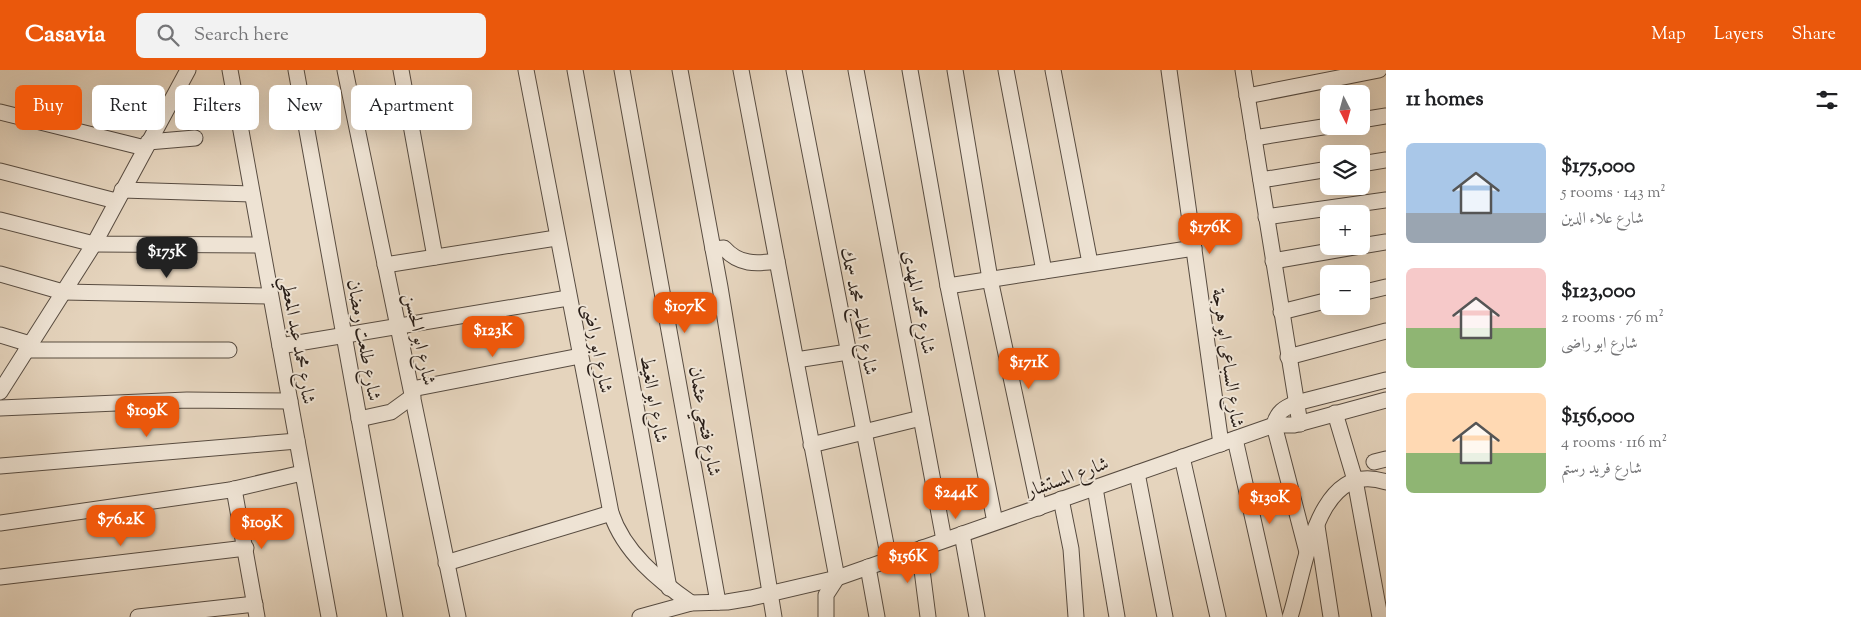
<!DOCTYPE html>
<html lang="en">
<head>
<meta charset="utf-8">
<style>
	:root { --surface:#fff; --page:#f2f2f2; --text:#202124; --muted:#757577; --accent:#ea580c }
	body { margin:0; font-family:"Sorts Mill Goudy",Amiri,serif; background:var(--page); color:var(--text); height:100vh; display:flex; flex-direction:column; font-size:19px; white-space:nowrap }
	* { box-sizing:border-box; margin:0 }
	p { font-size:16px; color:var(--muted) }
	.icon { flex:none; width:28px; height:28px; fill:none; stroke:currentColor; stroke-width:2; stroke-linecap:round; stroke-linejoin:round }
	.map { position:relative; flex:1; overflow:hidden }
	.sheet { display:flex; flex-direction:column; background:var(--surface); width:475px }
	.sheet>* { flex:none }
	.banner { position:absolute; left:15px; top:15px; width:475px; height:45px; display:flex; gap:10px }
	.needle { width:32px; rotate:174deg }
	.fabs { position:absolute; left:1320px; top:15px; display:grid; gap:10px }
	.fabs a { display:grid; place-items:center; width:50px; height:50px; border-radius:8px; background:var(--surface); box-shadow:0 5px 20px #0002; font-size:25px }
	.price { position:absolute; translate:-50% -42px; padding:0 11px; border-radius:10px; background:var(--accent); color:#fff; font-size:16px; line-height:32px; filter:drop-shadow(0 1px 2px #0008) }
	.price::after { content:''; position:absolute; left:50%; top:30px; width:15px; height:11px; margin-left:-8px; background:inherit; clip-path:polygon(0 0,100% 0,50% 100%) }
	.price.selected { background:#222; color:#fff }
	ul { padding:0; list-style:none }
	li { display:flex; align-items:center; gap:15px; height:125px; padding:0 20px }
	li span { display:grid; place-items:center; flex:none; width:140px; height:100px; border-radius:8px; color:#555 }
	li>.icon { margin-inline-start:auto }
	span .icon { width:60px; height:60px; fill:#fffc; stroke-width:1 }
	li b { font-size:21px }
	h2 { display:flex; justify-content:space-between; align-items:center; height:60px; padding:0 20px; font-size:21px }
	.chip { padding:0 18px; border-radius:8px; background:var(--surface); box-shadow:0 5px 20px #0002; font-size:18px; line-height:45px }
	.chip.selected { background:var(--accent); color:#fff }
	header { display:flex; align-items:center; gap:30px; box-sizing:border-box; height:70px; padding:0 25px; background:var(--accent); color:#fff }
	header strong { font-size:24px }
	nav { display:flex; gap:28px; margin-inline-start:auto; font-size:18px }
	.search { width:350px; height:45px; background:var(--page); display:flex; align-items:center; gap:12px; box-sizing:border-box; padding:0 18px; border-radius:8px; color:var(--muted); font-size:19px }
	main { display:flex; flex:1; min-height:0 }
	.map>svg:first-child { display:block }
</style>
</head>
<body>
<header>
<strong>Casavia</strong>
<div class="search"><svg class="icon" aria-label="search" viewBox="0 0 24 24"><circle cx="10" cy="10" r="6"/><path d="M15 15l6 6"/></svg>Search here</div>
<nav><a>Map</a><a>Layers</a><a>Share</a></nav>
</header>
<main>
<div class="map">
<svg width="1386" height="547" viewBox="0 0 1386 547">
	<rect width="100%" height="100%" fill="#e5d4bd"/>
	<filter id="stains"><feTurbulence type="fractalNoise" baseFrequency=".004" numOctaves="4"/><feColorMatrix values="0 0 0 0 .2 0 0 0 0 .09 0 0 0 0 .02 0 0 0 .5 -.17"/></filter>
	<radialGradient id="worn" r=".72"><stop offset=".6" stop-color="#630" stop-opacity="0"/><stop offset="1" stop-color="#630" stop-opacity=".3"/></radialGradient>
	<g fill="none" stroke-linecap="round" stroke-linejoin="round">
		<g stroke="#584c41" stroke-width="17">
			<g id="minor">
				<path d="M 230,0 L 329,547"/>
				<path d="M 296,0 L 395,547"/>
				<path d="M 345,0 L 458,547"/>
				<path d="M 401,0 L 435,187"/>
				<path d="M 526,0 L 611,443 C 624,482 658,510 691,533"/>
				<path d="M 575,0 L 669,518"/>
				<path d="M 622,0 L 718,532"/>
				<path d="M 680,0 L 720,217 L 774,547"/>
				<path d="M 741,0 L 837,508 L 826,525 L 826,547"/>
				<path d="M 794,0 L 889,490"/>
				<path d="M 856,0 L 944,470"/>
				<path d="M 910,0 L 948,216 L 995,452"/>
				<path d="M 955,0 L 990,209 L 1039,438"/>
				<path d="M 1006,0 L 1044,201"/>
				<path d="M 1053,0 L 1090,193"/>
				<path d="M 1169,0 L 1221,374"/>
				<path d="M 1243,0 L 1300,354"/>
				<path d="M 1247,26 L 1379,0"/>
				<path d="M 0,42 L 145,78"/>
				<path d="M 1361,50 L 1386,46"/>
				<path d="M 1254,68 L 1329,56"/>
				<path d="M 148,72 L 195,68"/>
				<path d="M 1361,94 L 1386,90"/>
				<path d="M 0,101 L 116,131"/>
				<path d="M 1261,110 L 1329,99"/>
				<path d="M 122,120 L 252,124"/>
				<path d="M 1266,147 L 1386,130"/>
				<path d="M 0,150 L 94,174 L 261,175"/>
				<path d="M 1361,176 L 1386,172"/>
				<path d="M 713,179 L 724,178 C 739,195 756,194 777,191"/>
				<path d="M 1273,191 L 1360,176"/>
				<path d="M 385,195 L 556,168"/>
				<path d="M 0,204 L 63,222 L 270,226"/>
				<path d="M 948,216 L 1194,178"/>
				<path d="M 1361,223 L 1386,217"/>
				<path d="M 1281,242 L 1329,230"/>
				<path d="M 0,265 L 30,274"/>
				<path d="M 280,276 L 568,228"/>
				<path d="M 26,280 L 229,280"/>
				<path d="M 1288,287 L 1386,261"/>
				<path d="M 796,290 L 848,282"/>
				<path d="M 412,319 L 580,286"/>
				<path d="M 0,322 L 94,174 L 188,0"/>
				<path d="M 0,338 L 187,330 L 290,331"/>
				<path d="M 1335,343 L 1355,410 L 1380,547"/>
				<path d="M 359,349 L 391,342 L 413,326"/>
				<path d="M 1235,369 L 1275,547"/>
				<path d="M 811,375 L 921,348"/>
				<path d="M 1182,387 L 1218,547"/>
				<path d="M 1374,392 L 1386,389"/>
				<path d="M 0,396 L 297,371"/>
				<path d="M 1137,403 L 1165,547"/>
				<path d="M 1095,418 L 1117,547"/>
				<path d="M 234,419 L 257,547"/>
				<path d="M 1061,429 L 1071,479 L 1076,547"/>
				<path d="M 0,453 L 230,420 L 302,403"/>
				<path d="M 1317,456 L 1331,547"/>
				<path d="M 962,464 L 977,547"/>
				<path d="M 922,478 L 922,500 L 928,547"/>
				<path d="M 1307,482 L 1274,355 C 1277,342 1284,338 1296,333 L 1386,310"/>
				<path d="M 446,493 L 611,443"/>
				<path d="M 868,497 L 877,547"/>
				<path d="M 0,507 L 246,478"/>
				<path d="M 138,547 L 255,534"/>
				<path d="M 640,547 L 691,533 L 727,532 L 751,528 L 837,508 L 1274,355 L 1294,355 L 1386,330"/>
				<path d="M 1290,547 C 1305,503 1315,388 1386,412"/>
			</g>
		</g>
		<use href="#minor" stroke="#eee3d4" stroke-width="15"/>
	</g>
	<g text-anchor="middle" stroke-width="4" stroke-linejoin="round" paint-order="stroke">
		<g font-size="19" fill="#291e18" stroke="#eee3d4">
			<text transform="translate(920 232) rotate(79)" y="7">شارع محمد المهدى</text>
			<text transform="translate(860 241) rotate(79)" y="7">شارع الحاج محمد سمك</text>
			<text transform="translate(421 269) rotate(78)" y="7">شارع ابو الحسن</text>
			<text transform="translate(299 270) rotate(80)" y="7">شارع محمد عبد المعطي</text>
			<text transform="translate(365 270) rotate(80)" y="7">شارع طلعت رمضان</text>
			<text transform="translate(599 278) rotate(79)" y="7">شارع ابو راضى</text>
			<text transform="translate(1229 288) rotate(82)" y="7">شارع السباعى ابو هرجة</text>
			<text transform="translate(655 329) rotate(80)" y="7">شارع ابو الغيط</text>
			<text transform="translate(706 351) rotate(80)" y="7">شارع فتحي عثمان</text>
			<text transform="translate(1067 406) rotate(-20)" y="7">شارع المستشار</text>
		</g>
	</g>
	<rect width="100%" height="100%" filter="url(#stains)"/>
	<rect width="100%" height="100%" fill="url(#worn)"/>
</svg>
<div class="fabs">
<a><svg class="needle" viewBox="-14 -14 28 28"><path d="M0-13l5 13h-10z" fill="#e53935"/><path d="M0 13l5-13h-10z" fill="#757577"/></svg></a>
<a><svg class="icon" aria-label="layers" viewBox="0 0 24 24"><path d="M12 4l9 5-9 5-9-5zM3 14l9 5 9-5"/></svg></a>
<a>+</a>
<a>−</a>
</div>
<b class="price" style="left:1210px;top:185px">$176K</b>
<b class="price selected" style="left:167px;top:209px">$175K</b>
<b class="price" style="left:685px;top:264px">$107K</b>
<b class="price" style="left:493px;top:288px">$123K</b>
<b class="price" style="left:1029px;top:320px">$171K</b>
<b class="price" style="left:147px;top:368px">$109K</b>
<b class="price" style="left:956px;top:450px">$244K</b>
<b class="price" style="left:1270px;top:455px">$130K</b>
<b class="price" style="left:121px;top:477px">$76.2K</b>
<b class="price" style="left:262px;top:480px">$109K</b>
<b class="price" style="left:908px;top:514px">$156K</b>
<div class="banner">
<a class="chip selected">Buy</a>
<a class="chip">Rent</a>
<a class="chip">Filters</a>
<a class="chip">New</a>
<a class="chip">Apartment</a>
</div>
</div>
<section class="sheet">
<h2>11 homes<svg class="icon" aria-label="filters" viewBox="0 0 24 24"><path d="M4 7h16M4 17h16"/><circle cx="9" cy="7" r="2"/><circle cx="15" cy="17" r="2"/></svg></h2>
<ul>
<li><span style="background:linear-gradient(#a9c7e8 70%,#9aa5b1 0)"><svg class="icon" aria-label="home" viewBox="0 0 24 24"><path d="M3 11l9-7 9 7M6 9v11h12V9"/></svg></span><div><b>$175,000</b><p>5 rooms · 143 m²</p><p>شارع علاء الدين</p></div></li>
<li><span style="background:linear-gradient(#f6c9c9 60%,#8fb573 0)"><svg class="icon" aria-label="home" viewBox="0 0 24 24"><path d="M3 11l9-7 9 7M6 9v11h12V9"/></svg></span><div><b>$123,000</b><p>2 rooms · 76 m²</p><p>شارع ابو راضى</p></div></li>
<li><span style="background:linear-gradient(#ffd9b3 60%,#8fb573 0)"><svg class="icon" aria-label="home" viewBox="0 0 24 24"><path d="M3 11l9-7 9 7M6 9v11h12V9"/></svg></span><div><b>$156,000</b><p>4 rooms · 116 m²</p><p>شارع فريد رستم</p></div></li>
</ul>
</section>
</main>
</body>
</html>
